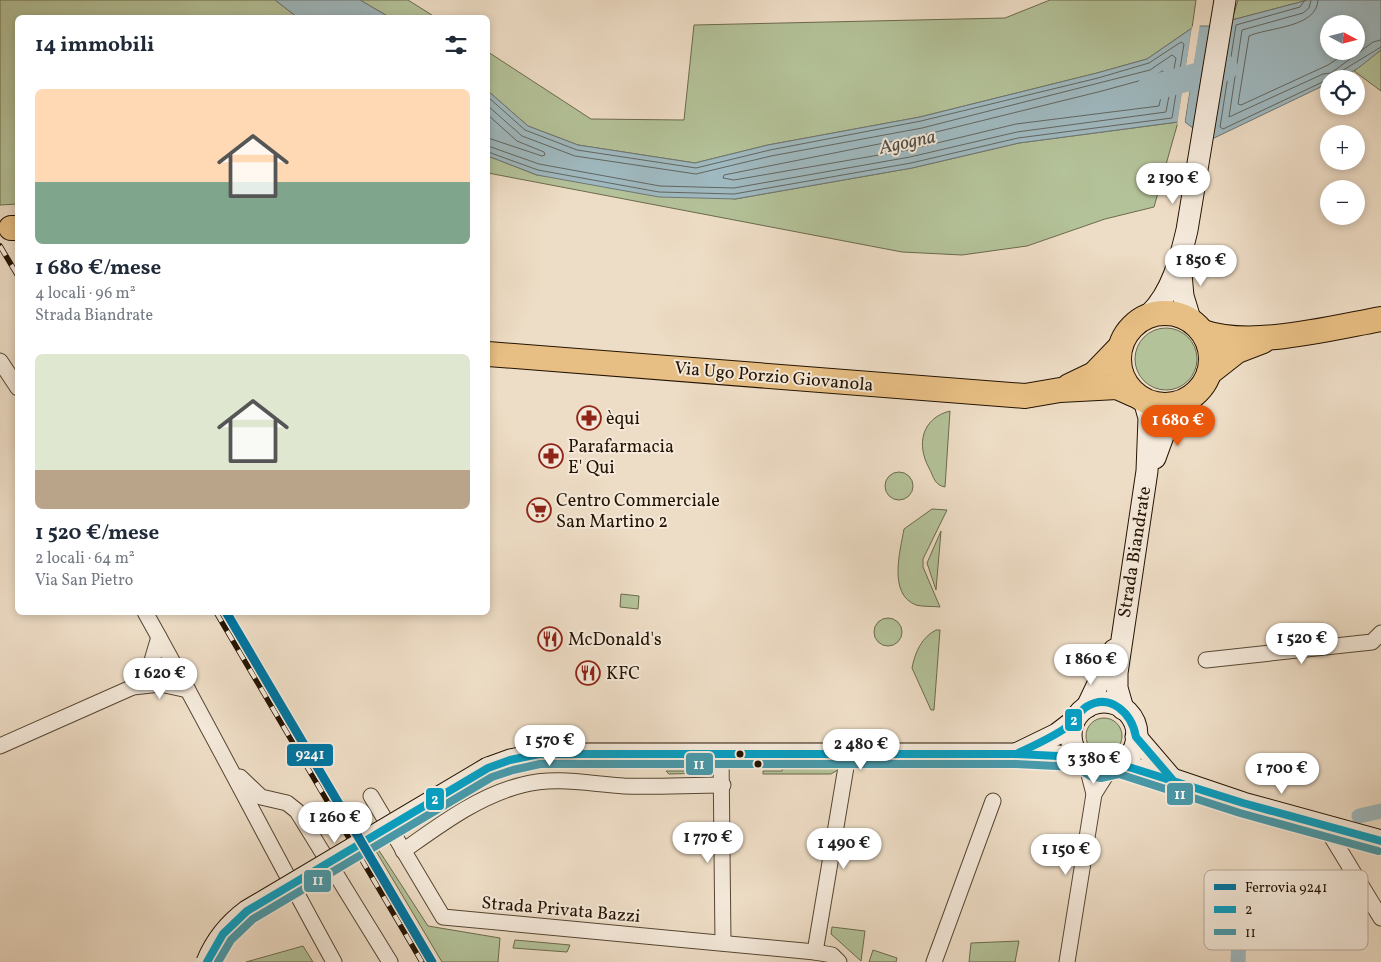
<!DOCTYPE html>
<html lang="it">
<head>
<meta charset="utf-8">
<style>
	:root { --surface:#fff; --page:#f2f2f3; --text:#1f2937; --muted:#747a83; --accent:#ea580c }
	body { margin:0; font-family:Vollkorn,serif; background:var(--page); color:var(--text); height:100vh; display:flex; flex-direction:column; font-size:19px; white-space:nowrap }
	* { box-sizing:border-box; margin:0 }
	p { font-size:16px; color:var(--muted) }
	.icon { flex:none; width:28px; height:28px; fill:none; stroke:currentColor; stroke-width:2; stroke-linecap:round; stroke-linejoin:round }
	.map { position:relative; flex:1; overflow:hidden }
	.details { position:absolute; left:15px; top:15px; width:475px; height:600px; display:flex; flex-direction:column; background:var(--surface); border-radius:8px; box-shadow:0 2px 8px #0003 }
	.details>* { flex:none }
	.needle { width:32px; rotate:97deg }
	.controls { position:absolute; left:1320px; top:15px; display:grid; gap:10px }
	.controls a { display:grid; place-items:center; width:45px; height:45px; border-radius:50%; background:var(--surface); box-shadow:0 2px 8px #0003; font-size:25px }
	.price { position:absolute; translate:-50% -42px; padding:0 11px; border-radius:18px; background:#fff; color:#222; font-size:16px; line-height:32px; filter:drop-shadow(0 1px 2px #0008) }
	.price::after { content:''; position:absolute; left:50%; top:30px; width:15px; height:11px; margin-left:-8px; background:inherit; clip-path:polygon(0 0,100% 0,50% 100%) }
	.price.on { background:var(--accent); color:#fff }
	ul { padding:0; list-style:none }
	li { display:grid; align-content:center; gap:10px; height:265px; padding:0 20px }
	li span { display:grid; place-items:center; height:155px; border-radius:8px; color:#555 }
	li>.icon { margin-inline-start:auto }
	span .icon { width:90px; height:90px; fill:#fffc; stroke-width:1 }
	li b { font-size:21px }
	h2 { display:flex; justify-content:space-between; align-items:center; height:60px; padding:0 20px; font-size:21px }
	.map>svg:first-child { display:block }
</style>
</head>
<body>
<div class="map">
<svg width="1381" height="962" viewBox="0 0 1381 962">
	<rect width="100%" height="100%" fill="#eeddc6"/>
	<filter id="stains"><feTurbulence type="fractalNoise" baseFrequency=".004" numOctaves="4"/><feColorMatrix values="0 0 0 0 .2 0 0 0 0 .09 0 0 0 0 .02 0 0 0 .5 -.17"/></filter>
	<radialGradient id="worn" r=".72"><stop offset=".6" stop-color="#630" stop-opacity="0"/><stop offset="1" stop-color="#630" stop-opacity=".3"/></radialGradient>
	<g fill="#b4c299" stroke="#6c6a4d">
		<path d="M 0,0 L 275,0 L 297,17 L 18,18 L 17,204 L 0,205 Z"/>
		<path d="M 360,0 L 408,0 L 435,17 L 389,17 Z"/>
		<path d="M 1050,0 L 1196,0 L 1192,28 L 1147,59 L 1097,73 L 920,117 L 768,145 L 695,163 L 578,145 L 528,126 L 488,91 L 488,52 L 591,119 L 684,120 L 694,25 L 1005,18 Z"/>
		<path d="M 1238,0 L 1308,0 L 1232,20 Z"/>
		<path d="M 1381,50 L 1381,91 L 1354,71 Z"/>
		<path d="M 1178,122 L 1154,207 L 1105,219 L 1027,246 L 962,255 L 902,252 L 488,173 L 488,156 L 537,175 L 735,199 L 912,168 L 1019,143 Z"/>
		<circle cx="1166" cy="359" r="31"/>
		<path d="M 950,411 L 945,487 C 934,485 934,477 929,468 C 916,444 922,418 950,411 Z"/>
		<circle cx="899" cy="486" r="14"/>
		<path d="M 932,509 L 947,510 L 923,559 L 923,567 L 940,607 C 933,606 923,607 916,605 C 888,594 900,552 904,529 Z"/>
		<path d="M 941,531 L 936,590 L 927,563 Z"/>
		<path d="M 621,594 L 639,596 L 638,609 L 620,607 Z"/>
		<circle cx="888" cy="632" r="14"/>
		<path d="M 936,630 L 940,630 L 934,710 L 931,710 L 912,668 C 915,652 922,637 936,630 Z"/>
		<circle cx="1104" cy="736" r="18"/>
		<path d="M 783,767 L 841,768 L 831,774 L 763,774 L 763,771 L 782,771 Z"/>
		<path d="M 666,771 L 699,771 L 708,773 L 669,774 Z"/>
		<path d="M 378,849 L 428,926 L 500,938 L 498,962 L 442,962 L 376,851 Z"/>
		<path d="M 832,927 L 865,931 L 861,961 L 831,934 Z"/>
		<path d="M 515,940 L 570,945 L 567,952 L 513,948 Z"/>
		<path d="M 1019,941 L 1015,962 L 969,962 L 971,943 Z"/>
		<path d="M 303,946 L 313,962 L 246,962 Z"/>
		<path d="M 873,950 L 897,958 L 896,962 L 869,962 Z"/>
	</g>
	<g fill="#9fb9c0" stroke="#6e7774" fill-rule="evenodd">
		<path d="M 275,0 L 360,0 L 389,17 L 297,17 Z"/>
		<path d="M 1308,0 L 1381,0 L 1381,50 C 1365,62 1349,79 1329,79 L 1329,83 L 1212,139 L 1232,20 ZM 1329,24 L 1356,24 L 1356,51 L 1329,51 Z"/>
		<path d="M 1199,26 L 1213,26 L 1198,132 L 1185,122 Z"/>
		<path d="M 1192,28 L 1178,122 L 1019,143 L 912,168 L 735,199 L 659,197 L 537,175 L 488,156 L 488,91 L 528,126 L 578,145 L 695,163 L 768,145 L 920,117 L 1097,73 L 1147,59 Z"/>
	</g>
	<g fill="#eeddc6">
		<path d="M 1200,24 L 1197,44 L 1184,125 L 1182,122 L 1197,26 Z"/>
		<path d="M 1192,26 L 1194,29 L 1180,122 L 1177,125 Z"/>
	</g>
	<g fill="none" stroke-linecap="round" stroke-linejoin="round">
		<g stroke="#626660" stroke-width="1">
			<path d="M 1305,0 L 1300,7 L 1236,25 L 1220,127 L 1223,129 L 1329,79"/>
			<path d="M 1311,0 L 1309,8 L 1303,13 L 1242,30 L 1229,117 L 1323,74 L 1331,73 L 1373,42 L 1381,40"/>
			<path d="M 1318,0 C 1317,28 1269,27 1249,36 L 1238,104 L 1241,105 L 1328,65 L 1349,51"/>
			<path d="M 1163,71 L 1166,74 L 1159,106 L 1016,124 L 908,150 L 734,180 L 723,178 L 724,175 L 924,135 L 1102,91 L 1153,77 Z"/>
			<path d="M 1337,79 L 1340,72 L 1381,47"/>
			<path d="M 488,97 L 525,130 L 577,150 L 696,168 L 770,150 L 921,121 L 1098,78 L 1149,63 L 1181,42 L 1184,44 L 1172,118 L 1018,138 L 911,163 L 734,194 L 659,192 L 538,170 L 488,152"/>
			<path d="M 488,106 L 522,136 L 575,156 L 696,174 L 771,156 L 922,128 L 1150,70 L 1172,55 L 1176,58 L 1166,112 L 1017,132 L 910,157 L 734,188 L 660,186 L 539,164 L 488,146"/>
			<path d="M 488,115 L 517,141 L 544,152 L 545,155 L 542,156 L 488,138"/>
		</g>
		<g stroke="#9fb9c0" stroke-width="15">
			<path d="M 1359,816 L 1381,811"/>
			<path d="M 1238,962 L 1241,885"/>
		</g>
		<path stroke="#9fb9c0" stroke-width="26" d="M 1149,89 L 1225,68"/>
		<g stroke="#564632" stroke-width="17">
			<g id="street">
				<path d="M 0,361 L 18,388"/>
				<path d="M 145,612 C 210,728 270,846 334,962"/>
				<path d="M 1206,660 L 1372,642 L 1381,633"/>
				<path d="M 133,687 L 151,664 L 159,637"/>
				<path d="M 0,746 L 133,687 L 160,684 L 188,690"/>
				<path d="M 721,755 L 723,943"/>
				<path d="M 1086,763 L 1094,794"/>
				<path d="M 240,777 L 261,797 L 287,803 L 297,811 L 390,962"/>
				<path d="M 371,796 L 443,917 L 815,952 L 832,955 L 839,962"/>
				<path d="M 1325,826 L 1381,918"/>
				<path d="M 403,851 C 440,825 478,796 522,785 C 556,776 590,784 624,786 C 657,787 690,785 723,785"/>
				<path d="M 815,952 L 848,755"/>
				<path d="M 934,962 L 993,801"/>
				<path d="M 1067,962 L 1094,794 L 1111,767"/>
			</g>
		</g>
		<g stroke="#241301" stroke-width="23">
			<g id="secondary">
				<path d="M 1180,263 L 1183,296 L 1190,319"/>
				<path d="M 1150,314 C 1172,292 1180,260 1187,230 L 1225,0"/>
				<path d="M 1155,458 L 1171,414 L 1181,403"/>
				<circle cx="1104" cy="735" r="33"/>
				<path d="M 1087,707 L 1114,650"/>
				<path d="M 1123,709 L 1117,688 L 1117,673 L 1147,471 L 1149,418 L 1144,400"/>
				<path d="M 1136,737 L 1172,779"/>
				<path d="M 1018,753 L 1057,734 L 1074,721"/>
				<path d="M 1119,764 L 1172,779 L 1243,803 L 1381,841"/>
				<path d="M 488,768 L 510,760 L 539,754 L 1016,754 L 1079,757"/>
			</g>
		</g>
		<g stroke="#241301" stroke-width="26">
			<g id="primary">
				<path d="M 11,228 L 18,228"/>
				<circle cx="1165" cy="359" r="46"/>
				<path d="M 1203,332 C 1251,349 1331,328 1381,319"/>
				<path d="M 488,354 L 1025,396 L 1060,390 L 1117,387 L 1135,395"/>
				<path d="M 1209,373 L 1237,351 L 1263,341"/>
				<path d="M 1069,386 L 1094,374 L 1120,347"/>
			</g>
		</g>
		<use href="#street" stroke="#f4e9da" stroke-width="15"/>
		<use href="#secondary" stroke="#f4e9da" stroke-width="21"/>
		<use href="#primary" stroke="#e7be83" stroke-width="24"/>
		<g stroke="#241301" stroke-width="5.5">
			<g id="rail">
				<path d="M 0,246 L 18,276"/>
				<path d="M 216,612 L 422,962"/>
			</g>
		</g>
		<use href="#rail" stroke="#f4e9da" stroke-width="4" stroke-dasharray="11" stroke-linecap="butt"/>
		<g stroke="#241301" stroke-width="23" stroke-linecap="butt">
			<path id="secondary-bridge" d="M 207,962 C 216,940 228,925 247,911 L 488,768"/>
		</g>
		<use href="#secondary-bridge" stroke="#f4e9da" stroke-width="21"/>
		<g stroke="#f4e9da" stroke-width="11">
			<g id="bus-1">
				<path d="M 1016,754 C 1033,746 1049,739 1064,729 C 1073,723 1078,713 1086,707 C 1111,692 1132,714 1136,737 L 1172,779"/>
				<path d="M 207,962 L 223,934 L 247,911 L 488,768 L 510,760 L 539,754 L 1016,754 L 1079,757 L 1094,767 L 1102,768 L 1119,764 L 1243,803 L 1381,841"/>
			</g>
		</g>
		<g stroke="#f4e9da" stroke-width="11">
			<path id="bus-2" d="M 218,962 L 231,940 L 253,919 L 492,777 L 513,770 L 540,764 L 1016,764 L 1076,767 L 1090,776 L 1101,778 L 1119,774 L 1240,813 L 1378,851"/>
		</g>
		<use href="#bus-1" stroke="#099ec0" stroke-width="8"/>
		<use href="#bus-2" stroke="#4899aa" stroke-width="8"/>
		<g stroke="#f4e9da" stroke-width="12">
			<path id="rail-1" d="M 226,612 L 432,962"/>
		</g>
		<use href="#rail-1" stroke="#0075a1" stroke-width="9"/>
	</g>
	<defs>
		<g id="pharmacy-ring" transform="scale(1.25)"><circle r="9.5" fill="#f4e9da" stroke="#8f2418" stroke-width="1.5"/><path d="M-2-6h4v4h4v4h-4v4h-4v-4h-4v-4h4Z" fill="#8f2418"/></g>
		<g id="supermarket-ring" transform="scale(1.25)"><circle r="9.5" fill="#f4e9da" stroke="#8f2418" stroke-width="1.5"/><path d="M-6-5.5h2.5l.6 2H6L4.5 2H-2.5L-4.4-4H-6ZM-1.5 3.2a1.3 1.3 0 1 0 .1 0ZM3 3.2a1.3 1.3 0 1 0 .1 0Z" fill="#8f2418"/></g>
		<g id="restaurant-ring" transform="scale(1.25)"><circle r="9.5" fill="#f4e9da" stroke="#8f2418" stroke-width="1.5"/><path d="M-5-6h1v4h1v-4h1v4h1v-4h1v5L-1.5 .5V6h-2V.5L-5-1ZM5-6V6H3V1.5H1.5Q1.5-4 5-6Z" fill="#8f2418"/></g>
	</defs>
	<g fill-rule="evenodd">
		<use href="#pharmacy-ring" x="589" y="418"/>
		<use href="#pharmacy-ring" x="551" y="456"/>
		<use href="#supermarket-ring" x="539" y="510"/>
		<use href="#restaurant-ring" x="550" y="639"/>
		<use href="#restaurant-ring" x="588" y="673"/>
	</g>
	<g fill="#241301" stroke="#f4e9da" stroke-width="2">
		<circle cx="740" cy="754" r="4.5"/>
		<circle cx="758" cy="764" r="4.5"/>
	</g>
	<g text-anchor="middle" stroke-width="4" stroke-linejoin="round" paint-order="stroke">
		<g font-size="18" fill="#241301" stroke="#f4e9da">
			<text transform="translate(774 376) rotate(5)" y="6">Via Ugo Porzio Giovanola</text>
			<text transform="translate(1134 552) rotate(-81)" y="6">Strada Biandrate</text>
			<text transform="translate(561 909) rotate(5)" y="6">Strada Privata Bazzi</text>
		</g>
		<g font-size="18" fill="#241301" stroke="#f4e9da" text-anchor="start">
			<text x="606" y="424">èqui</text>
			<text x="568" y="452">Parafarmacia<tspan x="568" dy="21">E' Qui</tspan></text>
			<text x="556" y="506">Centro Commerciale<tspan x="556" dy="21">San Martino 2</tspan></text>
			<text x="568" y="645">McDonald's</text>
			<text x="606" y="679">KFC</text>
		</g>
		<g font-size="19" font-style="italic" fill="#4f4d44" stroke="#f4e9da">
			<text transform="translate(907 141) rotate(-12)" y="7">Agogna</text>
		</g>
	</g>
	<rect x="1204" y="870" width="164" height="80" rx="8" fill="#f4e9da" stroke="#b6a999" stroke-width="1"/>
	<rect x="1214" y="884" width="22" height="6" fill="#0075a1"/>
	<rect x="1214" y="906" width="22" height="7" fill="#099ec0"/>
	<rect x="1214" y="929" width="22" height="6" fill="#4899aa"/>
	<g font-size="14" fill="#241301">
		<text x="1245" y="892">Ferrovia 9241</text>
		<text x="1245" y="914">2</text>
		<text x="1245" y="937">11</text>
	</g>
	<g stroke="#f4e9da" stroke-width="2">
		<rect x="1064" y="708" width="19" height="24" rx="5" fill="#099ec0"/>
		<rect x="286" y="743" width="48" height="24" rx="5" fill="#0075a1"/>
		<rect x="685" y="752" width="29" height="24" rx="5" fill="#4899aa"/>
		<rect x="1166" y="782" width="28" height="24" rx="5" fill="#4899aa"/>
		<rect x="425" y="787" width="20" height="24" rx="5" fill="#099ec0"/>
		<rect x="303" y="869" width="29" height="24" rx="5" fill="#4899aa"/>
	</g>
	<g font-size="14" text-anchor="middle" font-weight="bold" fill="#fff">
		<text x="1074" y="725">2</text>
		<text x="310" y="759">9241</text>
		<text x="699" y="769">11</text>
		<text x="1180" y="799">11</text>
		<text x="435" y="804">2</text>
		<text x="318" y="885">11</text>
	</g>
	<rect width="100%" height="100%" filter="url(#stains)"/>
	<rect width="100%" height="100%" fill="url(#worn)"/>
</svg>
<div class="controls">
<a><svg class="needle" viewBox="-14 -14 28 28"><path d="M0-13l5 13h-10z" fill="#e53935"/><path d="M0 13l5-13h-10z" fill="#747a83"/></svg></a>
<a><svg class="icon" aria-label="locate" viewBox="0 0 24 24"><circle cx="12" cy="12" r="6"/><path d="M12 2v4M12 18v4M2 12h4M18 12h4"/></svg></a>
<a>+</a>
<a>−</a>
</div>
<b class="price" style="left:1173px;top:205px">2 190 €</b>
<b class="price" style="left:1201px;top:287px">1 850 €</b>
<b class="price on" style="left:1178px;top:447px">1 680 €</b>
<b class="price" style="left:1302px;top:665px">1 520 €</b>
<b class="price" style="left:1091px;top:686px">1 860 €</b>
<b class="price" style="left:160px;top:700px">1 620 €</b>
<b class="price" style="left:550px;top:767px">1 570 €</b>
<b class="price" style="left:861px;top:771px">2 480 €</b>
<b class="price" style="left:1094px;top:785px">3 380 €</b>
<b class="price" style="left:1282px;top:795px">1 700 €</b>
<b class="price" style="left:335px;top:844px">1 260 €</b>
<b class="price" style="left:708px;top:864px">1 770 €</b>
<b class="price" style="left:844px;top:870px">1 490 €</b>
<b class="price" style="left:1066px;top:876px">1 150 €</b>
<section class="details">
<h2>14 immobili<svg class="icon" aria-label="filters" viewBox="0 0 24 24"><path d="M4 7h16M4 17h16"/><circle cx="9" cy="7" r="2"/><circle cx="15" cy="17" r="2"/></svg></h2>
<ul>
<li><span style="background:linear-gradient(#ffd9b3 60%,#7fa58c 0)"><svg class="icon" aria-label="home" viewBox="0 0 24 24"><path d="M3 11l9-7 9 7M6 9v11h12V9"/></svg></span><div><b>1 680 €/mese</b><p>4 locali · 96 m²</p><p>Strada Biandrate</p></div></li>
<li><span style="background:linear-gradient(#dfe7d0 75%,#b9a48a 0)"><svg class="icon" aria-label="home" viewBox="0 0 24 24"><path d="M3 11l9-7 9 7M6 9v11h12V9"/></svg></span><div><b>1 520 €/mese</b><p>2 locali · 64 m²</p><p>Via San Pietro</p></div></li>
</ul>
</section>
</div>
</body>
</html>
